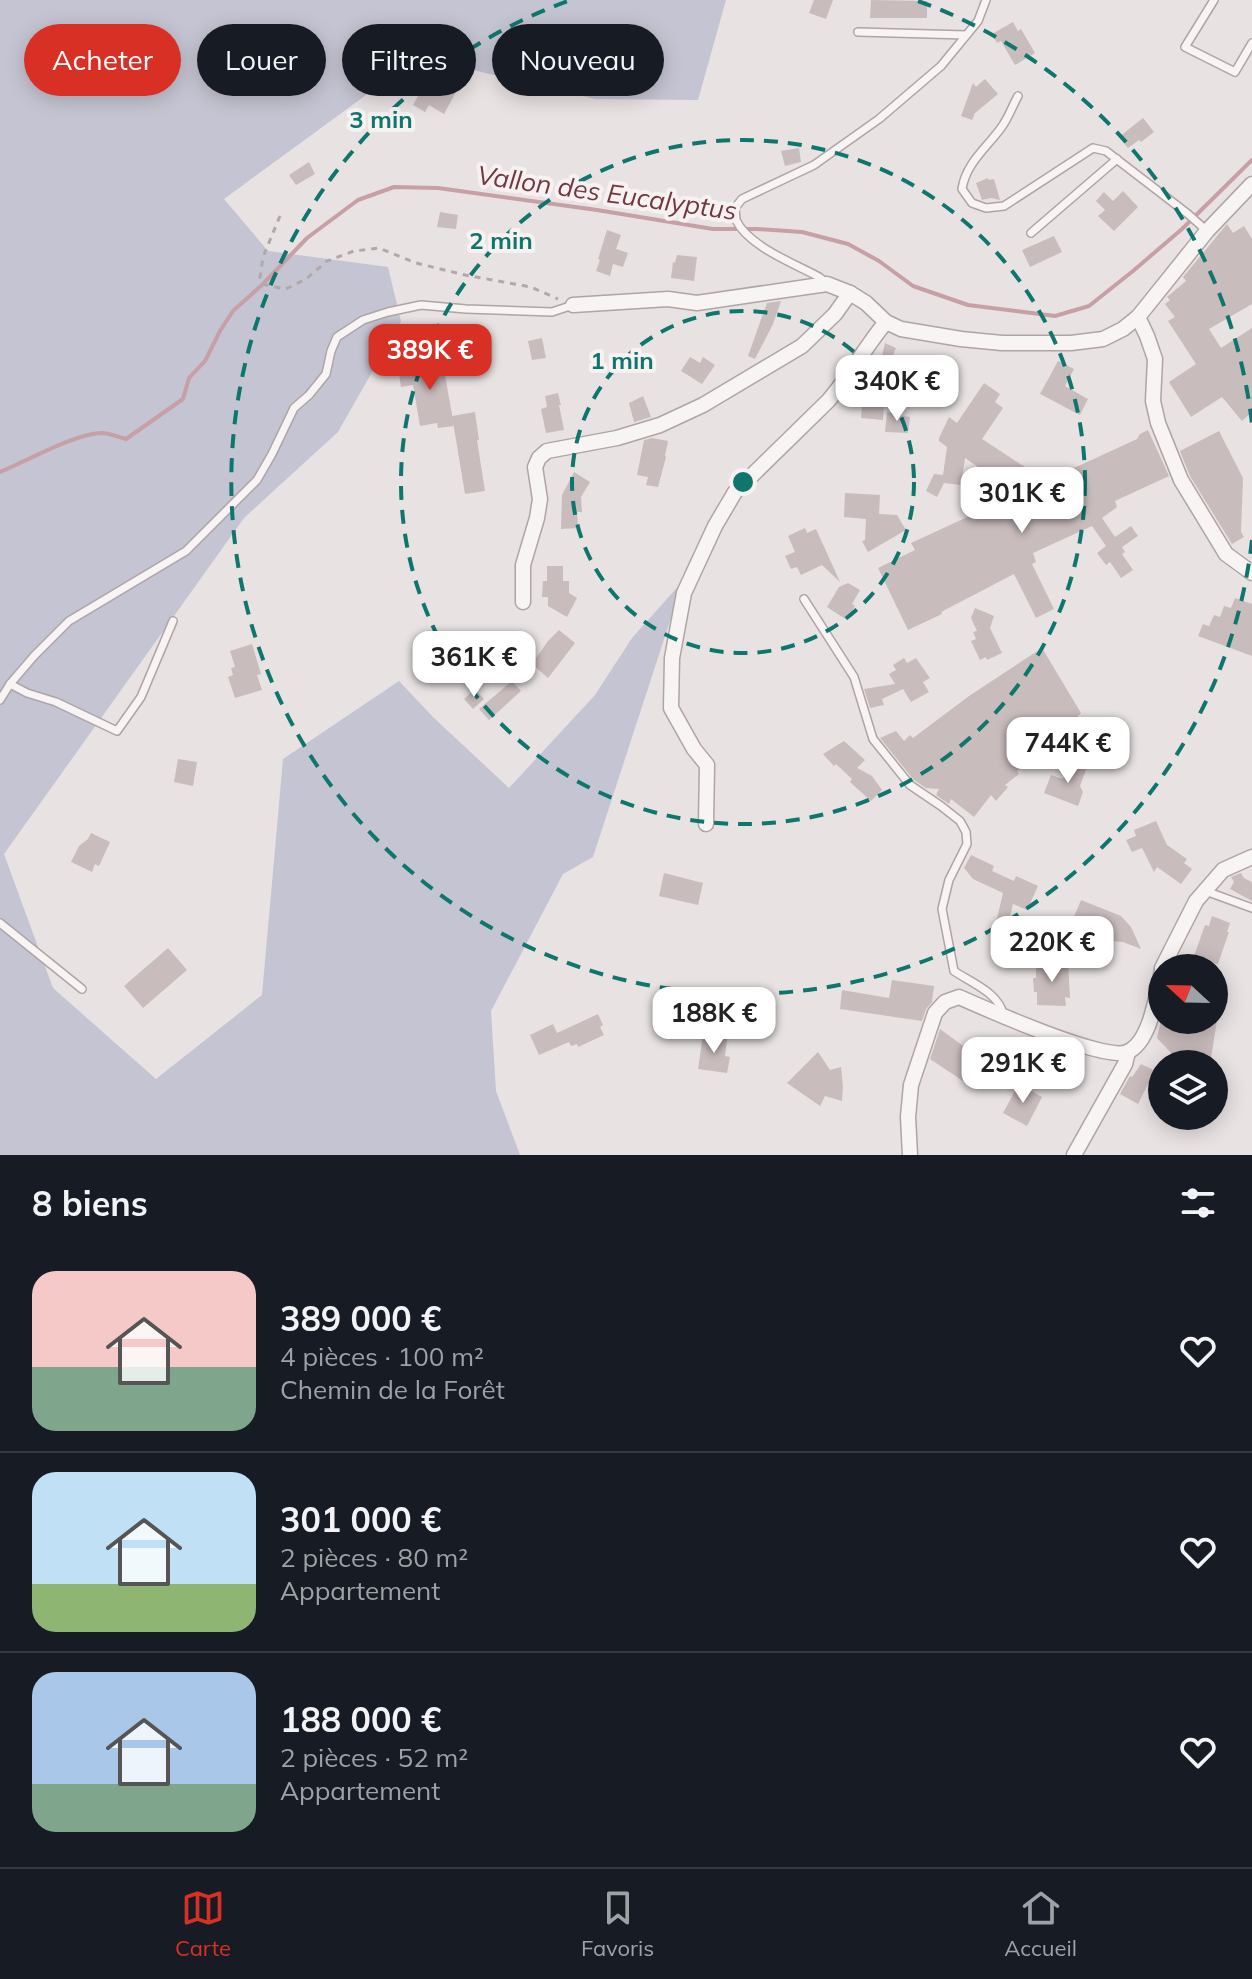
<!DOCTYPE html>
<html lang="fr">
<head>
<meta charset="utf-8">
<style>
	:root { --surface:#171b24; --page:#20242c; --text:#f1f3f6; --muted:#9ea1a6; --line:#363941; --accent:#d93025 }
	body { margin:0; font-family:Mulish,sans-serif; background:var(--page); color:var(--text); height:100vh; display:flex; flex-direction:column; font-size:30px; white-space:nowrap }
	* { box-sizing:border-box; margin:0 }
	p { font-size:26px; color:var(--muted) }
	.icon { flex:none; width:44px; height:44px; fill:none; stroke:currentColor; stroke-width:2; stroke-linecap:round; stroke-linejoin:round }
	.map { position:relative; height:1155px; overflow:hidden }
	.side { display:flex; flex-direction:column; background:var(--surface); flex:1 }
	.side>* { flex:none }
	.banner { position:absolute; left:24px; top:24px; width:800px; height:72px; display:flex; gap:16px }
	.needle { width:52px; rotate:292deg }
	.tools { position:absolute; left:1148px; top:954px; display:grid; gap:16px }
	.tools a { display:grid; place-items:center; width:80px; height:80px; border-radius:50%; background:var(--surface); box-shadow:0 4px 20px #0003; font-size:40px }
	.price { position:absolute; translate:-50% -68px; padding:0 18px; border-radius:16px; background:#fff; color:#222; font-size:26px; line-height:52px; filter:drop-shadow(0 2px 4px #0008) }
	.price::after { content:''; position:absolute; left:50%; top:48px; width:24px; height:18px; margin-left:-12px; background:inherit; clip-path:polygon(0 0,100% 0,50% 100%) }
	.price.active { background:var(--accent); color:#fff }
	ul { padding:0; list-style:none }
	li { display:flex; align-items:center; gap:24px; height:200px; padding:0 32px }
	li+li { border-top:2px solid var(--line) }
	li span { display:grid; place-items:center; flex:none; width:224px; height:160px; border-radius:24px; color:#555 }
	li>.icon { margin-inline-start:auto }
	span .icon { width:96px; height:96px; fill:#fffc; stroke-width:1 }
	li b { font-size:34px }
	h2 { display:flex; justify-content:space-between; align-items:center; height:96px; padding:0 32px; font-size:34px }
	.chip { padding:0 28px; border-radius:36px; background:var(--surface); box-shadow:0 4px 20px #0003; font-size:28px; line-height:72px }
	.chip.active { background:var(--accent); color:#fff }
	.tab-bar { display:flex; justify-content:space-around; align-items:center; height:112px; border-top:2px solid var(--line); background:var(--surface); font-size:22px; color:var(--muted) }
	.tab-bar a { display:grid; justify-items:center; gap:4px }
	.tab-bar .active { color:var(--accent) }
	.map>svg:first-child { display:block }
</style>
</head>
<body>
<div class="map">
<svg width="1252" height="1155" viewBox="0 0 1252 1155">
	<rect width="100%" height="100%" fill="#e9e2e2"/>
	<path fill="#c5c4d2" d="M 0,0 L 726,0 L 698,100 L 595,99 L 418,57 L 224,199 L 268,251 L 388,267 L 401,321 L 338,432 L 244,518 L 4,854 L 53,988 L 156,1079 L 262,995 L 283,759 L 399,681 L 434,718 L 509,788 L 595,695 L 632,638 L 683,581 L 593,857 L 563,874 L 491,1011 L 496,1091 L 520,1155 L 0,1155 Z"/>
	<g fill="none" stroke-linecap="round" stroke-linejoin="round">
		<path stroke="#c6a0a5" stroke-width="4" d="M 0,472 C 27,461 74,434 101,433 C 109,433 119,437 126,439 L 183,399 L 189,378 L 205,361 L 220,331 L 233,311 L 263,284 L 307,238 L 358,200 L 394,187 L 438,188 L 597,210 L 713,229 L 757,229 L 802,232 L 848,244 L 879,261 L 913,286 L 968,305 L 1055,316 L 1089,306 L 1133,271 L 1182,229 L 1252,160"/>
	</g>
	<g fill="#c9bcbd">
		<path d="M 814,0 L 833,0 L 826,19 L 809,13 Z"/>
		<path d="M 871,0 L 927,1 L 927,18 L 870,18 Z"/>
		<path d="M 1013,22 L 1018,31 L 1021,29 L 1035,53 L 1015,65 L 1001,41 L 997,43 L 992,34 Z"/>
		<path d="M 443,67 L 457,75 L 451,86 L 457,90 L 444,114 L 429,105 L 425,112 L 413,105 L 423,87 L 430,90 Z"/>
		<path d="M 985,79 L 998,94 L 975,113 L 972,120 L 961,116 L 973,83 L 976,87 Z"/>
		<path d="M 1143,118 L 1154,132 L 1141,142 L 1139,140 L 1128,148 L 1119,137 Z"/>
		<path d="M 799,148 L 801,162 L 785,166 L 781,151 Z"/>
		<path d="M 309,162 L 315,174 L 296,185 L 289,175 Z"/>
		<path d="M 988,178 L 989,180 L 994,179 L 1000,200 L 991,198 L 982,200 L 976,183 Z"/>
		<path d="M 1123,191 L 1138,207 L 1114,231 L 1098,216 L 1105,210 L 1096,201 L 1104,192 L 1113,201 Z"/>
		<path d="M 440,212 L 458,215 L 456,229 L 437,227 Z"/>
		<path d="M 1227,224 L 1233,233 L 1244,226 L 1252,239 L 1252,304 L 1209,329 L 1221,348 L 1252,328 L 1252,412 L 1242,421 L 1222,397 L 1191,417 L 1169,382 L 1196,364 L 1168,321 L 1175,317 L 1165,304 L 1170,300 L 1167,297 L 1186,281 L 1183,277 Z"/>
		<path d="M 607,230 L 621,235 L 616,249 L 628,253 L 623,267 L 613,264 L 610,276 L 596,271 L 600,260 L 598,259 Z"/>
		<path d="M 1054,236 L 1062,252 L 1030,267 L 1022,250 Z"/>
		<path d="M 677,255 L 697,257 L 694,281 L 671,278 L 673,262 L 675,263 Z"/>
		<path d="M 781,301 L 773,324 L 755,359 L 748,356 L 767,303 Z"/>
		<path d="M 542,338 L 546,358 L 532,360 L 528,341 Z"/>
		<path d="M 885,343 L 896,348 L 892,357 L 924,364 L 922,374 L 914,373 L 913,385 L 890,380 L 889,385 L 876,382 Z"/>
		<path d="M 690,357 L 700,363 L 703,357 L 715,365 L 702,384 L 681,371 Z"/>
		<path d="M 442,358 L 454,426 L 438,428 L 437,423 L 420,426 L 413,385 L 401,387 L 399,374 L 411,372 L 409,363 Z"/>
		<path d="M 1058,361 L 1074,369 L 1065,386 L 1088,399 L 1080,415 L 1040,394 Z"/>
		<path d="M 984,383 L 1000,394 L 995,402 L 1003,408 L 982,439 L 1028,469 L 1013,491 L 965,458 L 961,485 L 944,483 L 937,497 L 926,491 L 934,474 L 943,475 L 947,447 L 939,441 L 939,438 L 949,417 L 957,423 Z"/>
		<path d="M 558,393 L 561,405 L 559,405 L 564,430 L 546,433 L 541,409 L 547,407 L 545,396 Z"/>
		<path d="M 643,396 L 651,417 L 634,422 L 629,403 Z"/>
		<path d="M 862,406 L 884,407 L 883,420 L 861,418 Z"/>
		<path d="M 475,412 L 479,440 L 477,440 L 485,491 L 465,494 L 452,416 Z"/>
		<path d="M 887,412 L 902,414 L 902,416 L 910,417 L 908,433 L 885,432 Z"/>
		<path d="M 1148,430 L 1169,476 L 1115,501 L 1117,507 L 1102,518 L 1115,537 L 1131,526 L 1138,536 L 1122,547 L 1125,552 L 1122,554 L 1133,570 L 1121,578 L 1110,562 L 1106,565 L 1097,553 L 1106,546 L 1092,526 L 1033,553 L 1036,562 L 1032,564 L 1054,609 L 1036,618 L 1014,574 L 941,612 L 942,614 L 908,630 L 878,568 L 915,550 L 911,543 L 1137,439 L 1140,434 Z"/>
		<path d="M 1219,431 L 1243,478 L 1241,532 L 1244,537 L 1232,544 L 1190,476 L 1180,451 Z"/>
		<path d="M 652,438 L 668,441 L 665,456 L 666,457 L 658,487 L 646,485 L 648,477 L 637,475 L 644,440 Z"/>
		<path d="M 574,472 L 590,482 L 581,497 L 582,512 L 577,512 L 578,528 L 561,529 L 562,495 Z"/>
		<path d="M 845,493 L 880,495 L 879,514 L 897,515 L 906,530 L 868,552 L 862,541 L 865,540 L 866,519 L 844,517 Z"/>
		<path d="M 805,528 L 807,533 L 816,529 L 840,582 L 822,565 L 801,575 L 797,567 L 791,569 L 785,556 L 795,552 L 788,536 Z"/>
		<path d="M 547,566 L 563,566 L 563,581 L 569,581 L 569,593 L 577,598 L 567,617 L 548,606 L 548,597 L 542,597 L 543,581 L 547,581 Z"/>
		<path d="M 848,583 L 860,590 L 852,604 L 855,606 L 847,620 L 827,607 L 839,587 Z"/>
		<path d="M 1235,598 L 1252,604 L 1252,656 L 1198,636 L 1203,624 L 1209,626 L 1214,615 L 1220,617 L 1224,606 L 1231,608 Z"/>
		<path d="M 975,608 L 994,616 L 990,628 L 1002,653 L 987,660 L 986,657 L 980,660 L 971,641 L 976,639 L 973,632 L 977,631 L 971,618 Z"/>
		<path d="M 559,630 L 575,643 L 548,678 L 532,664 L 548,641 Z"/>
		<path d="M 252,644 L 261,674 L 257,675 L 262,690 L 235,698 L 228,677 L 233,675 L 231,668 L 235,667 L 230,651 Z"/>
		<path d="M 1042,648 L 1081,713 L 1069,725 L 1053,737 L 1055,739 L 1037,753 L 1039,756 L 1017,771 L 1019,774 L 1005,785 L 1008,787 L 996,801 L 991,795 L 974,817 L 951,799 L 949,804 L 936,795 L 939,789 L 926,788 L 914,780 L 880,738 L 896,731 L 904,741 L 910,735 L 913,738 L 969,696 Z"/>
		<path d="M 904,658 L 907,663 L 916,658 L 930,678 L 923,682 L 929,692 L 911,702 L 903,689 L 882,699 L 884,705 L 870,708 L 864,689 L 895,684 L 889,674 L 896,670 L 893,665 Z"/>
		<path d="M 512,681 L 521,691 L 489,720 L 479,709 Z"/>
		<path d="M 475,689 L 484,699 L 473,709 L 464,699 Z"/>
		<path d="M 844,741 L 865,760 L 857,768 L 872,776 L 882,790 L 871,801 L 850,782 L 852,779 L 836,764 L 834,766 L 823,754 Z"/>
		<path d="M 178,759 L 197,762 L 193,786 L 174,782 Z"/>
		<path d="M 1070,761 L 1087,767 L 1080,786 L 1083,792 L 1078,806 L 1044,793 L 1051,775 L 1063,779 Z"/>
		<path d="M 1156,821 L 1167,845 L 1187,859 L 1184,863 L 1192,869 L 1181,884 L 1157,867 L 1154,872 L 1142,848 L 1132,852 L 1126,840 L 1136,836 L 1134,830 Z"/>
		<path d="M 91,833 L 110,842 L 99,866 L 95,864 L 92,872 L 71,862 L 79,846 L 88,839 Z"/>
		<path d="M 971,855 L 994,866 L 992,871 L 1014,881 L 1016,876 L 1038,886 L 1027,910 L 1013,904 L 1005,938 L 993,935 L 1003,893 L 973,879 L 964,868 Z"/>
		<path d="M 664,873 L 703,883 L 698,905 L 659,896 Z"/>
		<path d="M 1241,873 L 1244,878 L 1252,882 L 1252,901 L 1230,889 L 1234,882 L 1231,877 Z"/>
		<path d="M 1081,900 L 1121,916 L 1131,927 L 1141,949 L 1123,942 L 1112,941 L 1097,936 L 1091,923 L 1074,917 Z"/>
		<path d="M 1212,916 L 1230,923 L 1227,932 L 1229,932 L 1218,964 L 1215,964 L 1214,968 L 1194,968 L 1198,957 L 1194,956 L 1205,925 L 1209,926 Z"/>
		<path d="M 168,948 L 187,970 L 143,1008 L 124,986 Z"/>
		<path d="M 1055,962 L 1068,962 L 1070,998 L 1065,997 L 1066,1006 L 1037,1005 L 1037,992 L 1034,992 L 1033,978 L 1036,978 L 1036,966 L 1055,964 Z"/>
		<path d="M 892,980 L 934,986 L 932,1002 L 926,1009 L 922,1021 L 840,1009 L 842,990 L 889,998 Z"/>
		<path d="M 598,1014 L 603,1025 L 600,1027 L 604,1035 L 578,1047 L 577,1044 L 571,1046 L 569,1042 L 539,1055 L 530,1035 L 553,1024 L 557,1033 Z"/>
		<path d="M 1161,1020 L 1217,1020 L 1210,1064 L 1188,1064 L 1173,1055 L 1157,1038 Z"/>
		<path d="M 940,1029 L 974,1054 L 969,1061 L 975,1065 L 963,1081 L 930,1059 Z"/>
		<path d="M 703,1035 L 727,1039 L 725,1056 L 730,1057 L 727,1073 L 698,1069 Z"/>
		<path d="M 818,1052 L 830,1070 L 841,1067 L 843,1087 L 842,1101 L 825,1096 L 820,1106 L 787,1083 Z"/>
		<path d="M 1141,1064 L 1162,1074 L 1162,1077 L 1157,1086 L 1149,1082 L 1138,1104 L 1120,1094 L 1130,1076 L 1132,1077 Z"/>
		<path d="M 1019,1084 L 1042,1097 L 1027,1126 L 1003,1113 Z"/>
	</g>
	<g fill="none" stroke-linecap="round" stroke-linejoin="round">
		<g stroke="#b0a4a4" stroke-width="10">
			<g id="lane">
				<path d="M 1214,0 L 1185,47 L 1235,72 L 1252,43"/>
				<path d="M 858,32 L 966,35"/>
				<path d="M 1018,96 C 1013,105 1009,116 1003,125 C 989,146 966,162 962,189 L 972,203 L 986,208 L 1004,206 L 1093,148 L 1106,151 L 1188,214 L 1207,231"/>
				<path d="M 1031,233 L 1117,159"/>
				<path d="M 826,283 L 819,277 C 795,264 748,246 736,220 C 736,218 735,210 735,208 L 742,199 L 814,165 L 879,119 L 941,66 L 978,21 L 986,0"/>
				<path d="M 804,599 L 854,677 L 873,739 L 910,785 L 941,806 L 960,821 L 966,832 L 967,844 L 949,880 L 942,909 L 954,971 C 970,982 999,993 1003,1014"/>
				<path d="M 10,684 L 27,693 L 56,702 L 117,731 L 141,697 L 173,621"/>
				<path d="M 0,700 L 10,684 L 34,656 L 69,621 L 186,551 L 257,480 L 272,454 L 294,408 L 309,395 L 326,374 L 331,351 L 337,337 L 363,320 L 388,312 L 421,305 L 466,309 L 552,312 L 573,305"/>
				<path d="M 1207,888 L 1211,893 L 1252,908"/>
				<path d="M 0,923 L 82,989"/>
			</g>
		</g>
		<g stroke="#b0a4a4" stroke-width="17">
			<g id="street">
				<path d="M 1252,184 L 1207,231 L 1138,317 L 1147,336 L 1155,359 L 1153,401 L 1158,423 L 1181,480 L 1226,554 L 1252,573"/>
				<path d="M 573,305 L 668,299 L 697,303 L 827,284 L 850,293 L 866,303 L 886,322 L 901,329 L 961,339 L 1002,343 L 1071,343 L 1103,339 L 1123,329 L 1138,317"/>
				<path d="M 523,602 L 523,565 L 537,518 L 540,499 L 535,467 L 539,458 L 547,451 L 617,438 L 660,425 L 703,405 L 802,346 L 835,314 L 850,293"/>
				<path d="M 706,824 L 707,765 L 694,749 L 671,708 L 672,658 L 684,593 L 715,526 L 735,492 L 828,401 C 850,376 865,347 886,322"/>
				<path d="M 1162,968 L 1196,901 L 1223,870 L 1252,857"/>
				<path d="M 910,1155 L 908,1117 L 911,1085 L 935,1013 L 945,1002 L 959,997 C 986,1009 1105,1062 1127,1052 C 1151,1043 1157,991 1162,970"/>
				<path d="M 1074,1155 L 1125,1064 L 1128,1052"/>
			</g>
		</g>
		<path stroke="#b2a8a8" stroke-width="3" stroke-dasharray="6 6" stroke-linecap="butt" d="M 280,216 L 263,257 L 260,278 L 263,284 L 270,286 L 286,289 L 306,279 L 327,261 L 354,251 L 379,248 L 416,263 L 465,275 L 531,287 L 558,299"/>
		<use href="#lane" stroke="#f8f4f4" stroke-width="7"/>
		<use href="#street" stroke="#f8f4f4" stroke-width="14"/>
	</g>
	<g fill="none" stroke="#0f766e" stroke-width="4" stroke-dasharray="14 10">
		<circle cx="743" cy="482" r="171"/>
		<circle cx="743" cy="482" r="342"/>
		<path d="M1252 540A512 512 0 1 1 568 1M918 1A512 512 0 0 1 1252 424"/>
	</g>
	<g text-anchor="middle" stroke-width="8" stroke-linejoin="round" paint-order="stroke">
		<g font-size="26" font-style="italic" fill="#71383e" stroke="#f7f1f2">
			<text transform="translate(607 193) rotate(8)" y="9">Vallon des Eucalyptus</text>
		</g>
	</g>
	<circle cx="743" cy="482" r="12" fill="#0f766e" stroke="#f7f1f2" stroke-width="4"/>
	<g font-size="24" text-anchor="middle" font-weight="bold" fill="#0f766e" stroke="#f7f1f2" stroke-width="8" stroke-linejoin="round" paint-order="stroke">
		<text x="381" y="128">3 min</text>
		<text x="501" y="249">2 min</text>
		<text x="622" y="369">1 min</text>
	</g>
</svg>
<div class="tools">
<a><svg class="needle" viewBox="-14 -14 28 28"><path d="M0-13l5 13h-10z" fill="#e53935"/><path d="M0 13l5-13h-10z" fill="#9ea1a6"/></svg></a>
<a><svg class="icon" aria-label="layers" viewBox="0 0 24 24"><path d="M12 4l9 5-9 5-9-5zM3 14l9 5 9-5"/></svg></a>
</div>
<b class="price active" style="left:430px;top:392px">389K €</b>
<b class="price" style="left:897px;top:423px">340K €</b>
<b class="price" style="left:1022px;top:535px">301K €</b>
<b class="price" style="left:474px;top:699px">361K €</b>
<b class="price" style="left:1068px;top:785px">744K €</b>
<b class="price" style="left:1052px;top:984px">220K €</b>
<b class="price" style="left:714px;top:1055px">188K €</b>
<b class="price" style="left:1023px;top:1105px">291K €</b>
<div class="banner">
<a class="chip active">Acheter</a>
<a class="chip">Louer</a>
<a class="chip">Filtres</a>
<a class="chip">Nouveau</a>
</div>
</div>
<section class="side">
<h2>8 biens<svg class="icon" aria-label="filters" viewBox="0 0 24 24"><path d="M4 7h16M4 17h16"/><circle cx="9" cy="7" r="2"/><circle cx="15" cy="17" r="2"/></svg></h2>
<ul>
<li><span style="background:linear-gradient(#f6c9c9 60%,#7fa58c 0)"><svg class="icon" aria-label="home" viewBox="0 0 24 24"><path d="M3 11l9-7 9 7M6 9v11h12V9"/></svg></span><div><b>389 000 €</b><p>4 pièces · 100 m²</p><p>Chemin de la Forêt</p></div><svg class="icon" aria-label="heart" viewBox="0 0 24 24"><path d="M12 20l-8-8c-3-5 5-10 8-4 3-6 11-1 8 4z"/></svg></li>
<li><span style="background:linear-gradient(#bfe0f5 70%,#8fb573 0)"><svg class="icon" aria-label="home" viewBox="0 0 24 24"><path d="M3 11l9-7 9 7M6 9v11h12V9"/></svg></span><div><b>301 000 €</b><p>2 pièces · 80 m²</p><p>Appartement</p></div><svg class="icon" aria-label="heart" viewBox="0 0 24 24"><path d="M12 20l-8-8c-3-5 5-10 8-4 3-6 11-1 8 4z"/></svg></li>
<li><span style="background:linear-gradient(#a9c7e8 70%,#7fa58c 0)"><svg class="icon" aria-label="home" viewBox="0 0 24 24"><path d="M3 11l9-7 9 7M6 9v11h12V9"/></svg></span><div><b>188 000 €</b><p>2 pièces · 52 m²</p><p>Appartement</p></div><svg class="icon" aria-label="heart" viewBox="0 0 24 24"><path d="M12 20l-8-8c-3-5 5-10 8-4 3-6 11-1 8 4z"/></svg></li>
</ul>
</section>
<nav class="tab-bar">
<a class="active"><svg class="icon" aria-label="map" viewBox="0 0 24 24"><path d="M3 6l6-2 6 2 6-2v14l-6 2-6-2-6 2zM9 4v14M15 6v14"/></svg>Carte</a>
<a><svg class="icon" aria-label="saved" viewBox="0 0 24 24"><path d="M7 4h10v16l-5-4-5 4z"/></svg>Favoris</a>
<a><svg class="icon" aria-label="home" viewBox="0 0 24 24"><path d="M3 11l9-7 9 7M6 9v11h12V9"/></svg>Accueil</a>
</nav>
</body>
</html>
